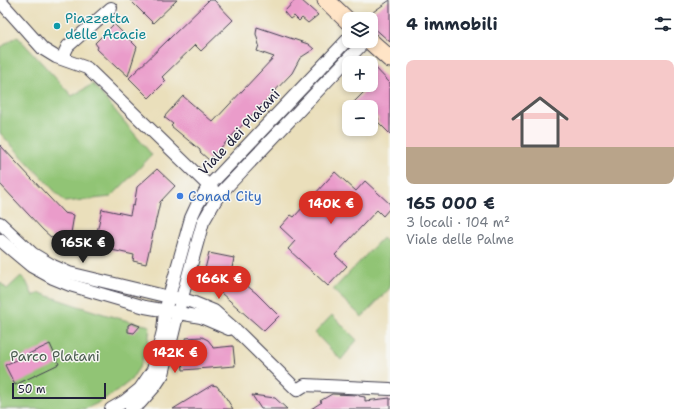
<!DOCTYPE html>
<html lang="it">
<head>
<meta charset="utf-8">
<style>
	:root { --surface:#fff; --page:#f2f2f3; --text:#1f2937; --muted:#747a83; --accent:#d93025 }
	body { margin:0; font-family:"Shantell Sans",sans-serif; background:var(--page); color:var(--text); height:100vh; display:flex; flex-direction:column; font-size:15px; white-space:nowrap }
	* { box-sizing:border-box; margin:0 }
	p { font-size:13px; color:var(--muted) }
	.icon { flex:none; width:22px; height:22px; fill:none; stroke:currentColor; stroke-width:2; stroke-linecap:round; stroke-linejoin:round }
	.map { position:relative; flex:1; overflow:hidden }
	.details { display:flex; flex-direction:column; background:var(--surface); width:300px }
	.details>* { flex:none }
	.tools { position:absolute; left:342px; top:12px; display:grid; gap:8px }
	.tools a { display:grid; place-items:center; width:36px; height:36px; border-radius:8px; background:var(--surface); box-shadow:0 2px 6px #0003; font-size:20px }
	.scale { position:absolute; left:12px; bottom:10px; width:94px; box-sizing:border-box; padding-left:4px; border:2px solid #22223b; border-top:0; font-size:11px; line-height:14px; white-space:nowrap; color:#22223b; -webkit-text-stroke:3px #f6f6f2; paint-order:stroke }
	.price { position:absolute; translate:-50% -34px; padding:0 9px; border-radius:14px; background:var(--accent); color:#fff; font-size:13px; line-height:26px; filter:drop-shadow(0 1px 2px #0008) }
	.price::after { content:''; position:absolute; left:50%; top:24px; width:12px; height:9px; margin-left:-6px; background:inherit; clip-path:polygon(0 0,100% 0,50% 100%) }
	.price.on { background:#222; color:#fff }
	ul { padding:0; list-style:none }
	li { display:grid; align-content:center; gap:8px; height:212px; padding:0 16px }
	li span { display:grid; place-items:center; height:124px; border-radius:8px; color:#555 }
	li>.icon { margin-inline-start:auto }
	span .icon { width:72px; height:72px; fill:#fffc; stroke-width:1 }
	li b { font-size:17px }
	h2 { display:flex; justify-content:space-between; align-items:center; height:48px; padding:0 16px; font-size:17px }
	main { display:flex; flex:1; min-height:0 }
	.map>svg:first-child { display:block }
</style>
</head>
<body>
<main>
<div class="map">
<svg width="390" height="409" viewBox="0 0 390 409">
	<rect width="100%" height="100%" fill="#f6f6f2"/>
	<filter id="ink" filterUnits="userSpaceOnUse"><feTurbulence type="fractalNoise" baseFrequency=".025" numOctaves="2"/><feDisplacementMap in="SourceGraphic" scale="8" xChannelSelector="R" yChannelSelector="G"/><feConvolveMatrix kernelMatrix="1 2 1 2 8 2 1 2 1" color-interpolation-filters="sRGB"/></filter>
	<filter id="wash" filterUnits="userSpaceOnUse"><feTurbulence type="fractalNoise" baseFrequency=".012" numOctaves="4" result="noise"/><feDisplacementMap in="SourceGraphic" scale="16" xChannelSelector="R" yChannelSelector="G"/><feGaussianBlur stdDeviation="0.9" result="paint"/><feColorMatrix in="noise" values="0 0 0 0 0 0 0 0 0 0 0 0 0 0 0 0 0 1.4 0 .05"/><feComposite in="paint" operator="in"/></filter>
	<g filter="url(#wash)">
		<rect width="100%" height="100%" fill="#eadfbb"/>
		<g fill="#91c475" stroke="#5a7358">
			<path d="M 17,36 L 72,96 L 93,84 L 152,155 L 111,197 L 65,202 L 0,133 L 0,48 Z"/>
			<path d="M 382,238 L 390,245 L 390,288 L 362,317 L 333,290 Z"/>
			<path d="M 21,276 L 26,281 L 33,296 L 40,293 C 77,306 113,318 150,326 L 148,345 L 140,366 L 131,380 L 116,392 L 96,404 L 85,409 L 0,409 L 0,282 L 7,289 Z"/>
			<path d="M 332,315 L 357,340 L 341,360 L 315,333 Z"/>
		</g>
		<g id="blocks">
			<g fill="#ea9cca">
				<path d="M 130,0 L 177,0 L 153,23 Z"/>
				<path d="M 209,0 L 214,0 L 233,20 L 201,51 L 195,45 L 162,77 L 166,81 L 149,98 L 129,78 Z"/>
				<path d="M 295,0 L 301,0 L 318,15 L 308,23 L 302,18 L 299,21 L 294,16 L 290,19 L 284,12 Z"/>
				<path d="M 390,0 L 390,42 L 371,25 L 371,14 L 373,12 Z"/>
				<path d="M 114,24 L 137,47 L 128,76 L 118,67 L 117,68 L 97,49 L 98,47 L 95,43 Z"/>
				<path d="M 257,27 L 308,44 L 314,49 L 300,58 L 292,73 L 209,160 L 200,152 L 200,150 L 171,126 L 173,124 L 164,117 L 183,96 L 213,122 L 274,57 L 257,51 L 259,45 L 256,34 Z"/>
				<path d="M 371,63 L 390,83 L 390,134 L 377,121 L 379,119 L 371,111 L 371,107 L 349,107 L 371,85 Z"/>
				<path d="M 0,145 L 64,213 L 74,215 L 70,239 L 52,238 L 43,230 L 0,184 Z"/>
				<path d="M 157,169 L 175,186 L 160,202 L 146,264 L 133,261 L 134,255 L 94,246 L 102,209 L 130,215 L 132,205 L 134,206 L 137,187 Z"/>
				<path d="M 335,172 L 356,191 L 365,181 L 390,204 L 390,208 L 383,216 L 377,210 L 335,255 L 347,266 L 328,286 L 288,249 L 295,241 L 280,227 L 291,215 L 294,217 Z"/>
				<path d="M 209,253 L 234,258 L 231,273 L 256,293 L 279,316 L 264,331 L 221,293 L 200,289 Z"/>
				<path d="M 132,323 L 140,326 L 134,333 L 128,332 L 128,325 Z"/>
				<path d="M 202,337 L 208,340 L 212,345 L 213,348 L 233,346 L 235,366 L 183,370 L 181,350 L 187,350 L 186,338 Z"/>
				<path d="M 50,344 L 59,364 L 15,385 L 5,365 Z"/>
				<path d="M 212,385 L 217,386 L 219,389 L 221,390 L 233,409 L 173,409 Z"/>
				<path d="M 332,394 L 359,395 L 359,396 L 365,397 L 365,401 L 390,398 L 390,409 L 311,409 L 322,402 L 320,401 Z"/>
				<path d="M 252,395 L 275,398 L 287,409 L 261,409 Z"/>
			</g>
		</g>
	</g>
	<g filter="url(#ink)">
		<use href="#blocks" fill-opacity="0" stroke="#403e4e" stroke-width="1"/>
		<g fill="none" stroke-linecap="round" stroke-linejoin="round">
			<g stroke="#403e4e" stroke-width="14">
				<g id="street">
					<path d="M 0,1 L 43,49 L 56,57 L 87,68 L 215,192"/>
					<path d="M 65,59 L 65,52 L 68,46 L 111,8"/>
					<path d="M 0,223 L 33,254 L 53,266 L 69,273 L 169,297 L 182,299 L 192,302 L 214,311 L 238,332 L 297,390 L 305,385 L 390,389"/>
					<path d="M 0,240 L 31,266 L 53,278 L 70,285 L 145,307 L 201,317 L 229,329"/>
					<path d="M 111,409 L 125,401 L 140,389 L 153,370 L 163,331 L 165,311 L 191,218 L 197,205 L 208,187 L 349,38"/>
					<path d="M 131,409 L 140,403 L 155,386 L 163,374 L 178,312 L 203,222 L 218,196 L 365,41"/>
				</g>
			</g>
			<g stroke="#403e4e" stroke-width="19">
				<g id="secondary">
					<path d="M 326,0 L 349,22"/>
					<path d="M 370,41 L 390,59"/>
				</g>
			</g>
			<use href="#street" stroke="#fff" stroke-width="12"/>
			<use href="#secondary" stroke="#ffe4c6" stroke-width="17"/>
		</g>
	</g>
	<circle fill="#0f9aa8" stroke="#f6f6f2" stroke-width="1.5" cx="57" cy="26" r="4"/>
	<circle fill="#3f7fe0" stroke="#f6f6f2" stroke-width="1.5" cx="180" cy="196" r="4"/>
	<g text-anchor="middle" stroke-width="3" stroke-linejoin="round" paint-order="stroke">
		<g font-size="14" fill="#0d838f" stroke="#f6f6f2" text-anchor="start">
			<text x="65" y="23">Piazzetta<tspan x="65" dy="16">delle Acacie</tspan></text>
		</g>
		<g font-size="14" fill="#22223b" stroke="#f6f6f2">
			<text transform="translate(239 132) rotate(-47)" y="5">Viale dei Platani</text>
		</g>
		<g font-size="14" fill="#366cbe" stroke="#f6f6f2" text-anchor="start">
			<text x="188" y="201">Conad City</text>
		</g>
		<g font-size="14" fill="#495b4f" stroke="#f6f6f2">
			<text x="55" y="361">Parco Platani</text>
		</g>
	</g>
</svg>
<div class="tools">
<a><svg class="icon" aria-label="layers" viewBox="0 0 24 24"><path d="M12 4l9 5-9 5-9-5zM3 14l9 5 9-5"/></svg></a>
<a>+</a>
<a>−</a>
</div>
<div class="scale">50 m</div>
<b class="price" style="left:331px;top:225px">140K €</b>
<b class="price on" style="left:83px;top:264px">165K €</b>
<b class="price" style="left:219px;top:300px">166K €</b>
<b class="price" style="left:175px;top:374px">142K €</b>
</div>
<section class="details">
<h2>4 immobili<svg class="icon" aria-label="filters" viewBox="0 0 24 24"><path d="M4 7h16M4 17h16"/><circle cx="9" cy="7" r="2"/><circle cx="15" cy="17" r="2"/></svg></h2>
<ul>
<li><span style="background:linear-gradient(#f6c9c9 70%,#b9a48a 0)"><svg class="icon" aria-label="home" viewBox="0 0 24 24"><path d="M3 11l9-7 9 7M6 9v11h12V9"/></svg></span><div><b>165 000 €</b><p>3 locali · 104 m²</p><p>Viale delle Palme</p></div></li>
</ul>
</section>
</main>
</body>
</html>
